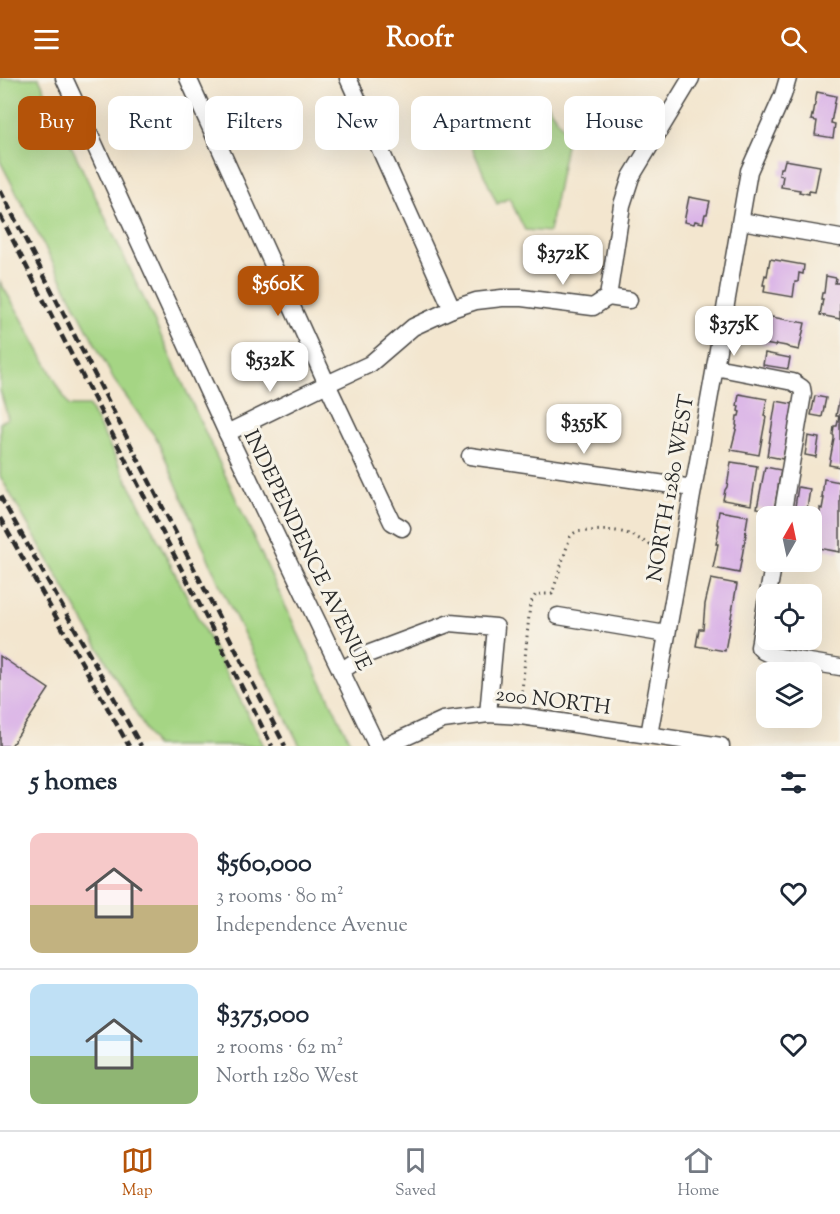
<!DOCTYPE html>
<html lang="en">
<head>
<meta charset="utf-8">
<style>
	:root { --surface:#fff; --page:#f6f6f7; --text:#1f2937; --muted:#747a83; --line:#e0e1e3; --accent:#b45309 }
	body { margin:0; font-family:"Sorts Mill Goudy",serif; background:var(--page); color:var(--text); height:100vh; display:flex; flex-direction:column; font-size:22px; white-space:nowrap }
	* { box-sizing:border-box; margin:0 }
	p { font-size:20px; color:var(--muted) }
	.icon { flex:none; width:33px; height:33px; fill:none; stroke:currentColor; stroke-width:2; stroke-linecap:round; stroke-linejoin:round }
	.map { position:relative; height:668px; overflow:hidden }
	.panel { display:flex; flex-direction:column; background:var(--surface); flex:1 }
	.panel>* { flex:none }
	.hud { position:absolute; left:18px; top:18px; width:804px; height:54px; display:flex; gap:12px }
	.needle { width:39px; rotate:9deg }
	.fabs { position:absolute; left:756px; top:428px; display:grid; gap:12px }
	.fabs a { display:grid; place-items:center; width:66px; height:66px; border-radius:12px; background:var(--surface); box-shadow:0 6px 24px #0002; font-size:30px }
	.price { position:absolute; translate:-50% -51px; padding:0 14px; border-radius:12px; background:#fff; color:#222; font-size:20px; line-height:39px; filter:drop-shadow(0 2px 3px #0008) }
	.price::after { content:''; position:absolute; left:50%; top:36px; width:18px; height:14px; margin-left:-9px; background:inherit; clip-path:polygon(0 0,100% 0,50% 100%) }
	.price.on { background:var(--accent); color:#fff }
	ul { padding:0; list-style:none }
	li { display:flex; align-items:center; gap:18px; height:150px; padding:0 30px }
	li+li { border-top:2px solid var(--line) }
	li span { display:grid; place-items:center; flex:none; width:168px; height:120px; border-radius:12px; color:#555 }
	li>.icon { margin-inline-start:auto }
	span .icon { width:72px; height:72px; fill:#fffc; stroke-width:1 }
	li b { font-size:26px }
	h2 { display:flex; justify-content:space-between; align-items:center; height:72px; padding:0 30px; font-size:26px }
	.pill { padding:0 21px; border-radius:12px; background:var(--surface); box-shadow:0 6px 24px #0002; font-size:21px; line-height:54px }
	.pill.on { background:var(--accent); color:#fff }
	header { display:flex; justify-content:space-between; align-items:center; height:78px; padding:0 30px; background:var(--accent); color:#fff; font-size:27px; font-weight:700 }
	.menu { display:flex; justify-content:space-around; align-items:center; height:84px; border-top:2px solid var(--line); background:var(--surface); font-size:16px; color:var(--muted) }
	.menu a { display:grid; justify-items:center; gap:3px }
	.menu .on { color:var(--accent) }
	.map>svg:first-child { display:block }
</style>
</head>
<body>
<header><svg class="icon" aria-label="menu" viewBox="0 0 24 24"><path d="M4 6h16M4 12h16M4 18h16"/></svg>Roofr<svg class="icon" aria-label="search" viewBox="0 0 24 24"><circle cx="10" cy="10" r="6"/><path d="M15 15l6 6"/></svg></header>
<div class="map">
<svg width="840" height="668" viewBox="0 0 840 668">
	<rect width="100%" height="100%" fill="#f7f3e8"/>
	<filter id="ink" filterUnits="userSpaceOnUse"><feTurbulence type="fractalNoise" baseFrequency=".0167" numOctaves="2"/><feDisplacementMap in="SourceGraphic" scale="12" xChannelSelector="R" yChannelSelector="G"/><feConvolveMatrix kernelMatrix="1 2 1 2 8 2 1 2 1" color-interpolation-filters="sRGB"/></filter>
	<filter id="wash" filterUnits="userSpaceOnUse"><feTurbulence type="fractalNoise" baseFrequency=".008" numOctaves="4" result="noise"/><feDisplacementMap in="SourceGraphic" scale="24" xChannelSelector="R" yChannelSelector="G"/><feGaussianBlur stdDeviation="1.35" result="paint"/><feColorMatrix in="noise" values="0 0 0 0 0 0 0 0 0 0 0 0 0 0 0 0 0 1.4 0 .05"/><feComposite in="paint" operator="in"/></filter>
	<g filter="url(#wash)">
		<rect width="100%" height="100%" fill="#f3e6cf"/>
		<g fill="#a5d584" stroke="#688058" stroke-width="1.5">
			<path d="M 0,0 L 39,0 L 143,219 L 296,551 L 352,668 L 300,668 L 221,510 L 157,361 L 114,302 L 0,83 Z"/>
			<path d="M 545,24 L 568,57 L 549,154 L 525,152 L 509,120 L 497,126 L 467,58 Z"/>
			<path d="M 0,204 L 20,237 L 69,328 L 89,328 L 264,668 L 155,668 L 0,398 L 0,345 L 8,340 L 0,312 Z"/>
		</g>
		<path fill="#4fbaca" stroke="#3d727a" stroke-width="1.5" d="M 449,31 L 460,56 L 444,62 L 441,54 L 442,49 L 437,35 Z"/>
		<g id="blocks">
			<g fill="#d9b1e7">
				<path d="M 817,14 L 836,18 L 831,45 L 835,46 L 833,60 L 815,57 L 817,43 L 811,42 L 812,37 L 813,38 Z"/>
				<path d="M 785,82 L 820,88 L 815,114 L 809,113 L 809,116 L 799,114 L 800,112 L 781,109 L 783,98 L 779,97 L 780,90 L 783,90 Z"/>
				<path d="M 689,119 L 710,123 L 707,136 L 705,136 L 703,145 L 695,143 L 694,146 L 684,144 Z"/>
				<path d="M 770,181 L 804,187 L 803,196 L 799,195 L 798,204 L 795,204 L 793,219 L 764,214 L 765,207 L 763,207 L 765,197 L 767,198 Z"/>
				<path d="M 826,198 L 836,200 L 835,205 L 840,205 L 840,241 L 820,237 L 823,221 L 821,221 L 822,215 L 824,215 Z"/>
				<path d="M 755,236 L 805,245 L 799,272 L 790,270 L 786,268 L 776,266 L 775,268 L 750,263 Z"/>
				<path d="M 765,275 L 790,280 L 788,291 L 763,287 Z"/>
				<path d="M 739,316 L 767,321 L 764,338 L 766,339 L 759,377 L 731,372 L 737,348 L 736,347 L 737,338 L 739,338 L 740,334 L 738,333 L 739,328 L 737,328 Z"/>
				<path d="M 815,318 L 826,320 L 822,339 L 811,337 Z"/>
				<path d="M 839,322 L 840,322 L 840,389 L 829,387 L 834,361 L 834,358 L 833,357 L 834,348 L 837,348 L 839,338 L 836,338 Z"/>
				<path d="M 776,323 L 793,326 L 783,381 L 767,378 Z"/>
				<path d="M 808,358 L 819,360 L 816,379 L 805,377 Z"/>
				<path d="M 731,384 L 757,388 L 751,427 L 723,422 L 725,412 L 727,409 Z"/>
				<path d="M 765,389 L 781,392 L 774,433 L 757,430 Z"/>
				<path d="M 824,401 L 840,404 L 840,474 L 813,469 L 820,444 L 820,430 L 822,431 L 824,420 L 822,420 Z"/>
				<path d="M 798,409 L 810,411 L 807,431 L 795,429 Z"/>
				<path d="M 719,433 L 748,438 L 745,456 L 746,456 L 739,495 L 713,490 L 718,466 L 716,466 L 719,452 L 718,451 L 719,447 L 717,446 Z"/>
				<path d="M 711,501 L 737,506 L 725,573 L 696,568 L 699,551 L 703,551 L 705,526 Z"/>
				<path d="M 0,578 L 49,611 L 11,668 L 0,668 Z"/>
			</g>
		</g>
	</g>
	<g filter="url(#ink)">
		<use href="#blocks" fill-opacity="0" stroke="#494744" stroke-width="1.5"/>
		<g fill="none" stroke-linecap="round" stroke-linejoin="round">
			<g stroke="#494744" stroke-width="19">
				<g id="minor">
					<path d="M 64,0 L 227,355 L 377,668"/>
					<path d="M 188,0 L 327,306 L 392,444 L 402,450"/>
					<path d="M 348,0 L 452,231"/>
					<path d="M 741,143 L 840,160"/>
					<path d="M 608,219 L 629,222"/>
					<path d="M 715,289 L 793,304 L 802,310 L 803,316 L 782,438"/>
					<path d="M 227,355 L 327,306 L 370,286 L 413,249 L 452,231 L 476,223 L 502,220 L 522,220 L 593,229 L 608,219 L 622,127 L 631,99 L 691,0"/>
					<path d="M 470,378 L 693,410"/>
					<path d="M 768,516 L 774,483"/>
					<path d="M 766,525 L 759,569 L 763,573 L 773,578 L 840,589"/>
					<path d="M 558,538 L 666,556"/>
					<path d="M 341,593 L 365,577 L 450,545 L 496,549 L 488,636"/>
					<path d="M 649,657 L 715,289 L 749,93 L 783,17 L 788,0"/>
					<path d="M 386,668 L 443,642 L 488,636 L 521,638 L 721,668"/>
				</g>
			</g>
			<path stroke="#494744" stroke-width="3" stroke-dasharray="1.5 4.5" stroke-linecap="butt" d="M 522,613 L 530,526 L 536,516 L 552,516 L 570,459 C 575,452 580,454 587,453 C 602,452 617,451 631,457 C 641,461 648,467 658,469"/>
			<use href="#minor" stroke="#fff" stroke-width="16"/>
			<g stroke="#2b2b2b" stroke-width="4.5" stroke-dasharray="9 4.5" stroke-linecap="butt">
				<path d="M 0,112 L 285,668"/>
				<path d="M 0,137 L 272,668"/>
				<path d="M 0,418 L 141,668"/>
				<path d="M 0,440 L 129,668"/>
			</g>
		</g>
	</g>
	<g text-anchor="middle" stroke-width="6" stroke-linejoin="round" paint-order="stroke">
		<g font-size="21" fill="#2b2b2b" stroke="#f7f3e8">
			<text transform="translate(670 410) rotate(-80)" y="7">NORTH 1280 WEST</text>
			<text transform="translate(308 472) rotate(64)" y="7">INDEPENDENCE AVENUE</text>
			<text transform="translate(553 622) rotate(7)" y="7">200 NORTH</text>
		</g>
	</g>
</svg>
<div class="fabs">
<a><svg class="needle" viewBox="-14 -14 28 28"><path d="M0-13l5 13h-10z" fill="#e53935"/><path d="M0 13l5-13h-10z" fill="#747a83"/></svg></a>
<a><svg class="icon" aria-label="locate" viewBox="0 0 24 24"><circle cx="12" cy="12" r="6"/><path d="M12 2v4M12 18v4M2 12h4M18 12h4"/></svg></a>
<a><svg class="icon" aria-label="layers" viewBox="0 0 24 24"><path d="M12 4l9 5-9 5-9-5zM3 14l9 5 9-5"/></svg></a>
</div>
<b class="price" style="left:563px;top:208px">$372K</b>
<b class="price on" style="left:278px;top:239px">$560K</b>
<b class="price" style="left:734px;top:279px">$375K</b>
<b class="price" style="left:270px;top:315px">$532K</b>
<b class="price" style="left:584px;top:377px">$355K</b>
<div class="hud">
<a class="pill on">Buy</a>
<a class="pill">Rent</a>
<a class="pill">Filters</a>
<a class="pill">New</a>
<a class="pill">Apartment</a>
<a class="pill">House</a>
</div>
</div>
<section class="panel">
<h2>5 homes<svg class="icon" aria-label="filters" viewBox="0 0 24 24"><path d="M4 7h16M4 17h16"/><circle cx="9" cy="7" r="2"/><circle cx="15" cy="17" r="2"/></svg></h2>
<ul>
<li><span style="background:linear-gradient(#f6c9c9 60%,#c2b280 0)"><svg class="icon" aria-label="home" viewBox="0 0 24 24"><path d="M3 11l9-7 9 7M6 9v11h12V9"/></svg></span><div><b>$560,000</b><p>3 rooms · 80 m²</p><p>Independence Avenue</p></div><svg class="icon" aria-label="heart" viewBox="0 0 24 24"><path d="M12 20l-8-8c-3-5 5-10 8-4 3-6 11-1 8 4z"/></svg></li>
<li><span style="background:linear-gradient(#bfe0f5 60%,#8fb573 0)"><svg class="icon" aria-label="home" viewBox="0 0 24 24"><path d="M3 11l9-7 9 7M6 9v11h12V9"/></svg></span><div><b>$375,000</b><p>2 rooms · 62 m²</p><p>North 1280 West</p></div><svg class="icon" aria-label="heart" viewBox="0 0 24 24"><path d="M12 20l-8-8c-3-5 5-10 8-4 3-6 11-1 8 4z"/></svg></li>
</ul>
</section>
<nav class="menu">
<a class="on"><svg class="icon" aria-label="map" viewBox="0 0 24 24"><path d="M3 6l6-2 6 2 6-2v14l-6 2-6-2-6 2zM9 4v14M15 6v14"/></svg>Map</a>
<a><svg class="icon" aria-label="saved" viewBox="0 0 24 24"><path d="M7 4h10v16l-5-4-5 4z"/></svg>Saved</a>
<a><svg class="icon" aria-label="home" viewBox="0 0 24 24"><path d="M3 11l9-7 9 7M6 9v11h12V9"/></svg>Home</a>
</nav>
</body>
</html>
